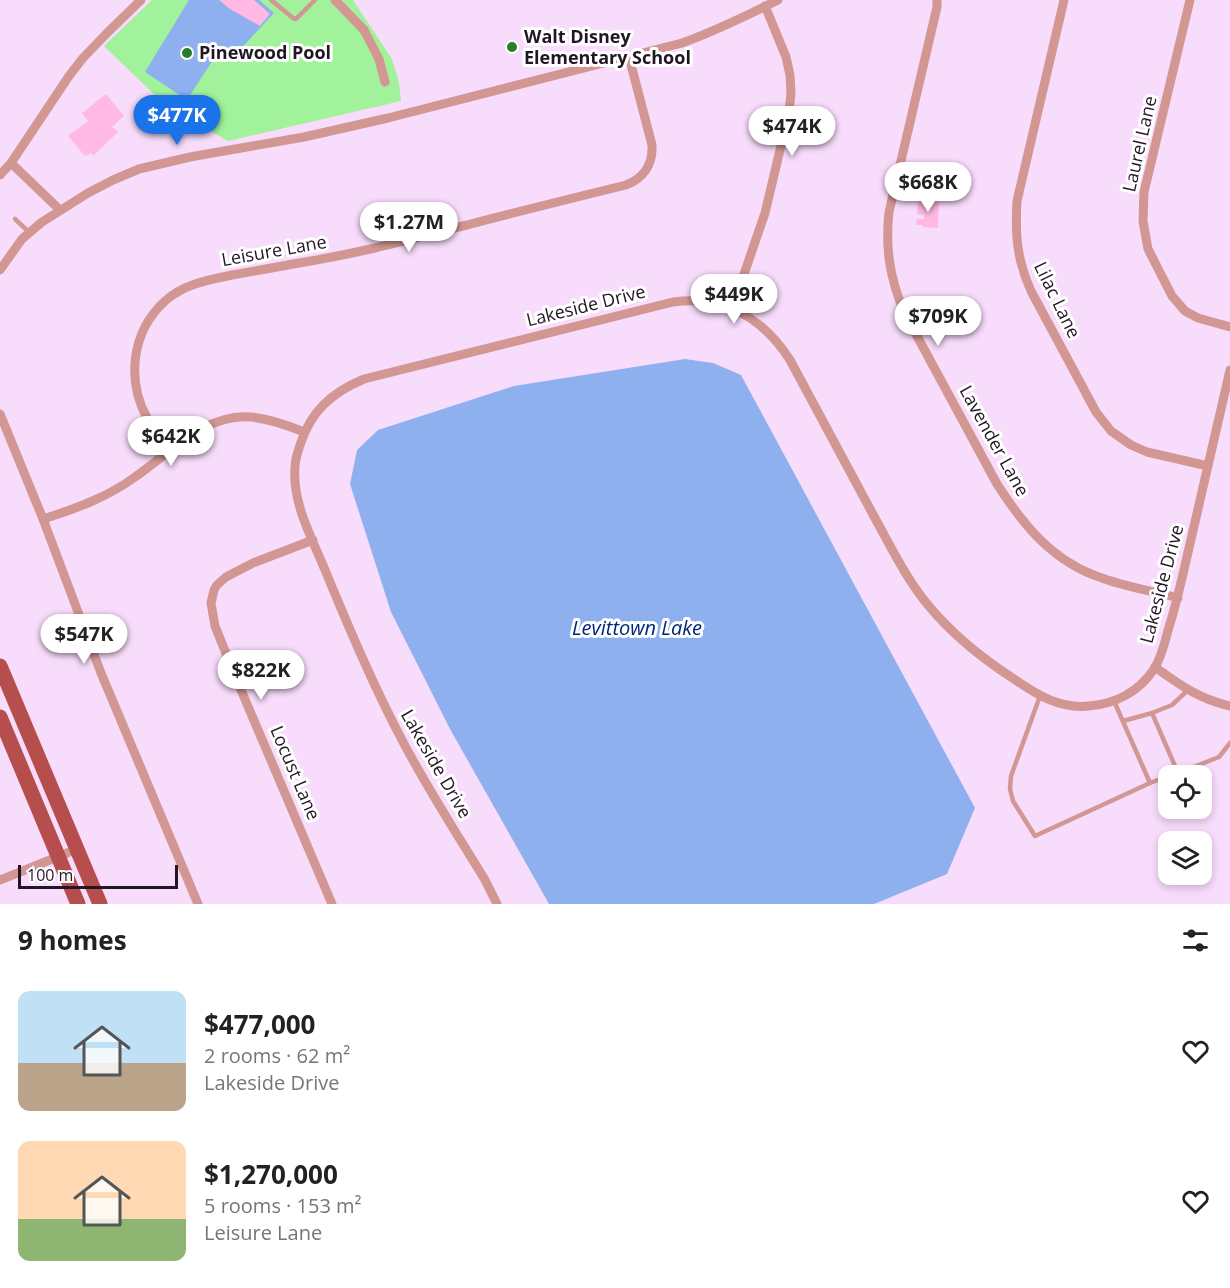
<!DOCTYPE html>
<html lang="en">
<head>
<meta charset="utf-8">
<style>
	:root { --surface:#fff; --page:#f2f2f2; --text:#222; --muted:#767676; --accent:#1a73e8 }
	body { margin:0; font-family:"Open Sans",sans-serif; background:var(--page); color:var(--text); height:100vh; display:flex; flex-direction:column; font-size:22px; white-space:nowrap }
	* { box-sizing:border-box; margin:0 }
	p { font-size:20px; color:var(--muted) }
	.icon { flex:none; width:33px; height:33px; fill:none; stroke:currentColor; stroke-width:2; stroke-linecap:round; stroke-linejoin:round }
	.map { position:relative; height:904px; overflow:hidden }
	.side { display:flex; flex-direction:column; background:var(--surface); flex:1 }
	.side>* { flex:none }
	.tools { position:absolute; left:1158px; top:765px; display:grid; gap:12px }
	.tools a { display:grid; place-items:center; width:54px; height:54px; border-radius:12px; background:var(--surface); box-shadow:0 3px 9px #0003; font-size:30px }
	.scale { position:absolute; left:18px; bottom:15px; width:160px; box-sizing:border-box; padding-left:6px; border:3px solid #221624; border-top:0; font-size:16px; line-height:21px; white-space:nowrap; color:#221624; -webkit-text-stroke:4px #fff; paint-order:stroke }
	.price { position:absolute; translate:-50% -51px; padding:0 14px; border-radius:21px; background:#fff; color:#222; font-size:20px; line-height:39px; filter:drop-shadow(0 2px 3px #0008) }
	.price::after { content:''; position:absolute; left:50%; top:36px; width:18px; height:14px; margin-left:-9px; background:inherit; clip-path:polygon(0 0,100% 0,50% 100%) }
	.price.active { background:var(--accent); color:#fff }
	ul { padding:0; list-style:none }
	li { display:flex; align-items:center; gap:18px; height:150px; padding:0 18px }
	li span { display:grid; place-items:center; flex:none; width:168px; height:120px; border-radius:12px; color:#555 }
	li>.icon { margin-inline-start:auto }
	span .icon { width:72px; height:72px; fill:#fffc; stroke-width:1 }
	li b { font-size:26px }
	h2 { display:flex; justify-content:space-between; align-items:center; height:72px; padding:0 18px; font-size:26px }
	.map>svg:first-child { display:block }
</style>
</head>
<body>
<div class="map">
<svg width="1230" height="904" viewBox="0 0 1230 904">
	<rect width="100%" height="100%" fill="#f8dcfb"/>
	<path fill="#a1f29b" d="M 152,0 L 353,0 L 392,59 L 399,82 L 401,101 L 228,141 L 164,104 L 104,46 Z"/>
	<g fill="#8fb0ee">
		<path d="M 189,0 L 259,0 L 274,13 L 234,56 L 220,49 L 187,100 L 145,72 Z"/>
		<path d="M 685,359 L 713,363 L 741,375 L 975,808 L 947,874 L 874,904 L 549,904 L 450,729 L 391,612 L 350,484 L 357,450 L 378,430 L 514,386 Z"/>
	</g>
	<g fill="#ffb9e3">
		<path d="M 219,0 L 254,0 L 270,14 L 260,26 L 230,9 Z"/>
		<path d="M 106,94 L 124,116 L 112,127 L 118,132 L 93,156 L 91,153 L 85,156 L 68,136 L 88,121 L 82,113 Z"/>
		<path d="M 918,199 L 939,201 L 938,228 L 923,227 L 923,225 L 916,225 L 917,219 L 924,219 L 924,215 L 917,214 Z"/>
	</g>
	<g fill="none" stroke-linecap="round" stroke-linejoin="round">
		<g stroke="#d29793" stroke-width="4.5">
			<path d="M 271,0 L 293,18 L 296,19 L 315,0"/>
			<path d="M 15,219 L 30,233"/>
			<path d="M 1040,696 L 1011,776 L 1010,789 L 1013,801 L 1035,836 L 1150,783"/>
			<path d="M 1114,701 L 1150,783 L 1168,776"/>
			<path d="M 1152,713 L 1178,773"/>
			<path d="M 1123,721 L 1152,713 L 1172,705 L 1188,690"/>
			<path d="M 1171,776 L 1219,757 L 1230,743"/>
		</g>
		<g stroke="#d29793" stroke-width="9">
			<path d="M 335,0 L 364,30 L 379,59 L 385,82"/>
			<path d="M 937,0 L 937,7 L 889,212 C 885,249 890,278 904,312 L 997,484 C 1024,526 1053,562 1102,578 C 1126,587 1153,591 1178,598"/>
			<path d="M 1064,0 L 1017,201 C 1015,235 1017,260 1031,291 L 1096,412 L 1111,431 L 1131,445 L 1147,452 L 1208,466"/>
			<path d="M 1190,0 L 1144,192 L 1143,221 L 1148,249 L 1172,296 L 1185,311 L 1198,318 L 1230,327"/>
			<path d="M 11,163 L 60,210"/>
			<path d="M 0,175 L 11,163 L 69,76 L 83,58 L 106,34 L 141,0"/>
			<path d="M 0,270 L 22,239 L 42,222 L 88,193 L 113,180 L 139,169 L 190,157 L 304,137 L 388,118 L 682,43 C 715,31 746,16 778,0"/>
			<path d="M 732,309 L 765,213 L 789,112 L 791,93 L 790,75 L 786,57 L 765,6"/>
			<path d="M 0,414 L 43,519 L 101,673 L 198,904"/>
			<path d="M 171,450 C 163,440 154,430 147,418 C 126,379 132,331 165,301 C 184,284 208,280 232,275 C 254,271 276,267 299,263 C 324,259 349,254 375,248 C 406,241 436,232 467,225 C 520,211 573,198 626,185 C 644,178 653,164 652,145 L 629,57"/>
			<path d="M 43,519 C 75,509 108,497 135,477 C 170,453 205,413 251,417 C 269,419 287,425 304,432"/>
			<path d="M 313,540 L 253,563 L 226,577 L 217,585 L 214,590 L 211,603 L 215,626 L 233,671 L 332,904"/>
			<path d="M 1155,667 C 1180,685 1199,699 1230,706"/>
			<path d="M 0,880 L 77,849"/>
			<path d="M 497,904 L 485,880 C 457,834 427,788 402,740 C 373,685 349,628 325,570 C 312,538 292,503 295,467 C 295,459 298,452 300,445 C 311,411 331,393 364,379 L 673,302 C 724,295 763,318 790,360 C 819,413 847,467 876,520 C 892,549 907,580 928,605 C 952,634 983,659 1014,679 C 1037,695 1060,709 1089,706 C 1115,704 1139,692 1154,669 C 1162,657 1165,641 1169,627 C 1176,605 1181,583 1186,561 C 1201,497 1215,434 1230,370"/>
		</g>
		<g stroke="#b74e4e" stroke-width="15">
			<path d="M 0,666 L 100,904"/>
			<path d="M 0,717 L 78,904"/>
		</g>
	</g>
	<g fill="#2a7c27" stroke="#fff" stroke-width="2">
		<circle cx="512" cy="47" r="6"/>
		<circle cx="187" cy="53" r="6"/>
	</g>
	<g text-anchor="middle" stroke-width="6" stroke-linejoin="round" paint-order="stroke">
		<g font-size="18" font-weight="bold" fill="#221624" stroke="#fff" text-anchor="start">
			<text x="524" y="43">Walt Disney<tspan x="524" dy="21">Elementary School</tspan></text>
			<text x="199" y="59">Pinewood Pool</text>
		</g>
		<g font-size="18" fill="#221624" stroke="#fff">
			<text transform="translate(1140 144) rotate(-77)" y="6">Laurel Lane</text>
			<text transform="translate(274 251) rotate(-10)" y="6">Leisure Lane</text>
			<text transform="translate(1057 300) rotate(64)" y="6">Lilac Lane</text>
			<text transform="translate(586 306) rotate(-14)" y="6">Lakeside Drive</text>
			<text transform="translate(994 441) rotate(61)" y="6">Lavender Lane</text>
			<text transform="translate(1162 584) rotate(-75)" y="6">Lakeside Drive</text>
			<text transform="translate(436 764) rotate(60)" y="6">Lakeside Drive</text>
			<text transform="translate(295 773) rotate(67)" y="6">Locust Lane</text>
		</g>
		<g font-size="20" font-style="italic" fill="#00257d" stroke="#fff">
			<text x="637" y="635">Levittown Lake</text>
		</g>
	</g>
</svg>
<div class="tools">
<a><svg class="icon" aria-label="locate" viewBox="0 0 24 24"><circle cx="12" cy="12" r="6"/><path d="M12 2v4M12 18v4M2 12h4M18 12h4"/></svg></a>
<a><svg class="icon" aria-label="layers" viewBox="0 0 24 24"><path d="M12 4l9 5-9 5-9-5zM3 14l9 5 9-5"/></svg></a>
</div>
<div class="scale">100 m</div>
<b class="price active" style="left:177px;top:146px">$477K</b>
<b class="price" style="left:792px;top:157px">$474K</b>
<b class="price" style="left:928px;top:213px">$668K</b>
<b class="price" style="left:409px;top:253px">$1.27M</b>
<b class="price" style="left:734px;top:325px">$449K</b>
<b class="price" style="left:938px;top:347px">$709K</b>
<b class="price" style="left:171px;top:467px">$642K</b>
<b class="price" style="left:84px;top:665px">$547K</b>
<b class="price" style="left:261px;top:701px">$822K</b>
</div>
<section class="side">
<h2>9 homes<svg class="icon" aria-label="filters" viewBox="0 0 24 24"><path d="M4 7h16M4 17h16"/><circle cx="9" cy="7" r="2"/><circle cx="15" cy="17" r="2"/></svg></h2>
<ul>
<li><span style="background:linear-gradient(#bfe0f5 60%,#b9a48a 0)"><svg class="icon" aria-label="home" viewBox="0 0 24 24"><path d="M3 11l9-7 9 7M6 9v11h12V9"/></svg></span><div><b>$477,000</b><p>2 rooms · 62 m²</p><p>Lakeside Drive</p></div><svg class="icon" aria-label="heart" viewBox="0 0 24 24"><path d="M12 20l-8-8c-3-5 5-10 8-4 3-6 11-1 8 4z"/></svg></li>
<li><span style="background:linear-gradient(#ffd9b3 65%,#8fb573 0)"><svg class="icon" aria-label="home" viewBox="0 0 24 24"><path d="M3 11l9-7 9 7M6 9v11h12V9"/></svg></span><div><b>$1,270,000</b><p>5 rooms · 153 m²</p><p>Leisure Lane</p></div><svg class="icon" aria-label="heart" viewBox="0 0 24 24"><path d="M12 20l-8-8c-3-5 5-10 8-4 3-6 11-1 8 4z"/></svg></li>
</ul>
</section>
</body>
</html>
